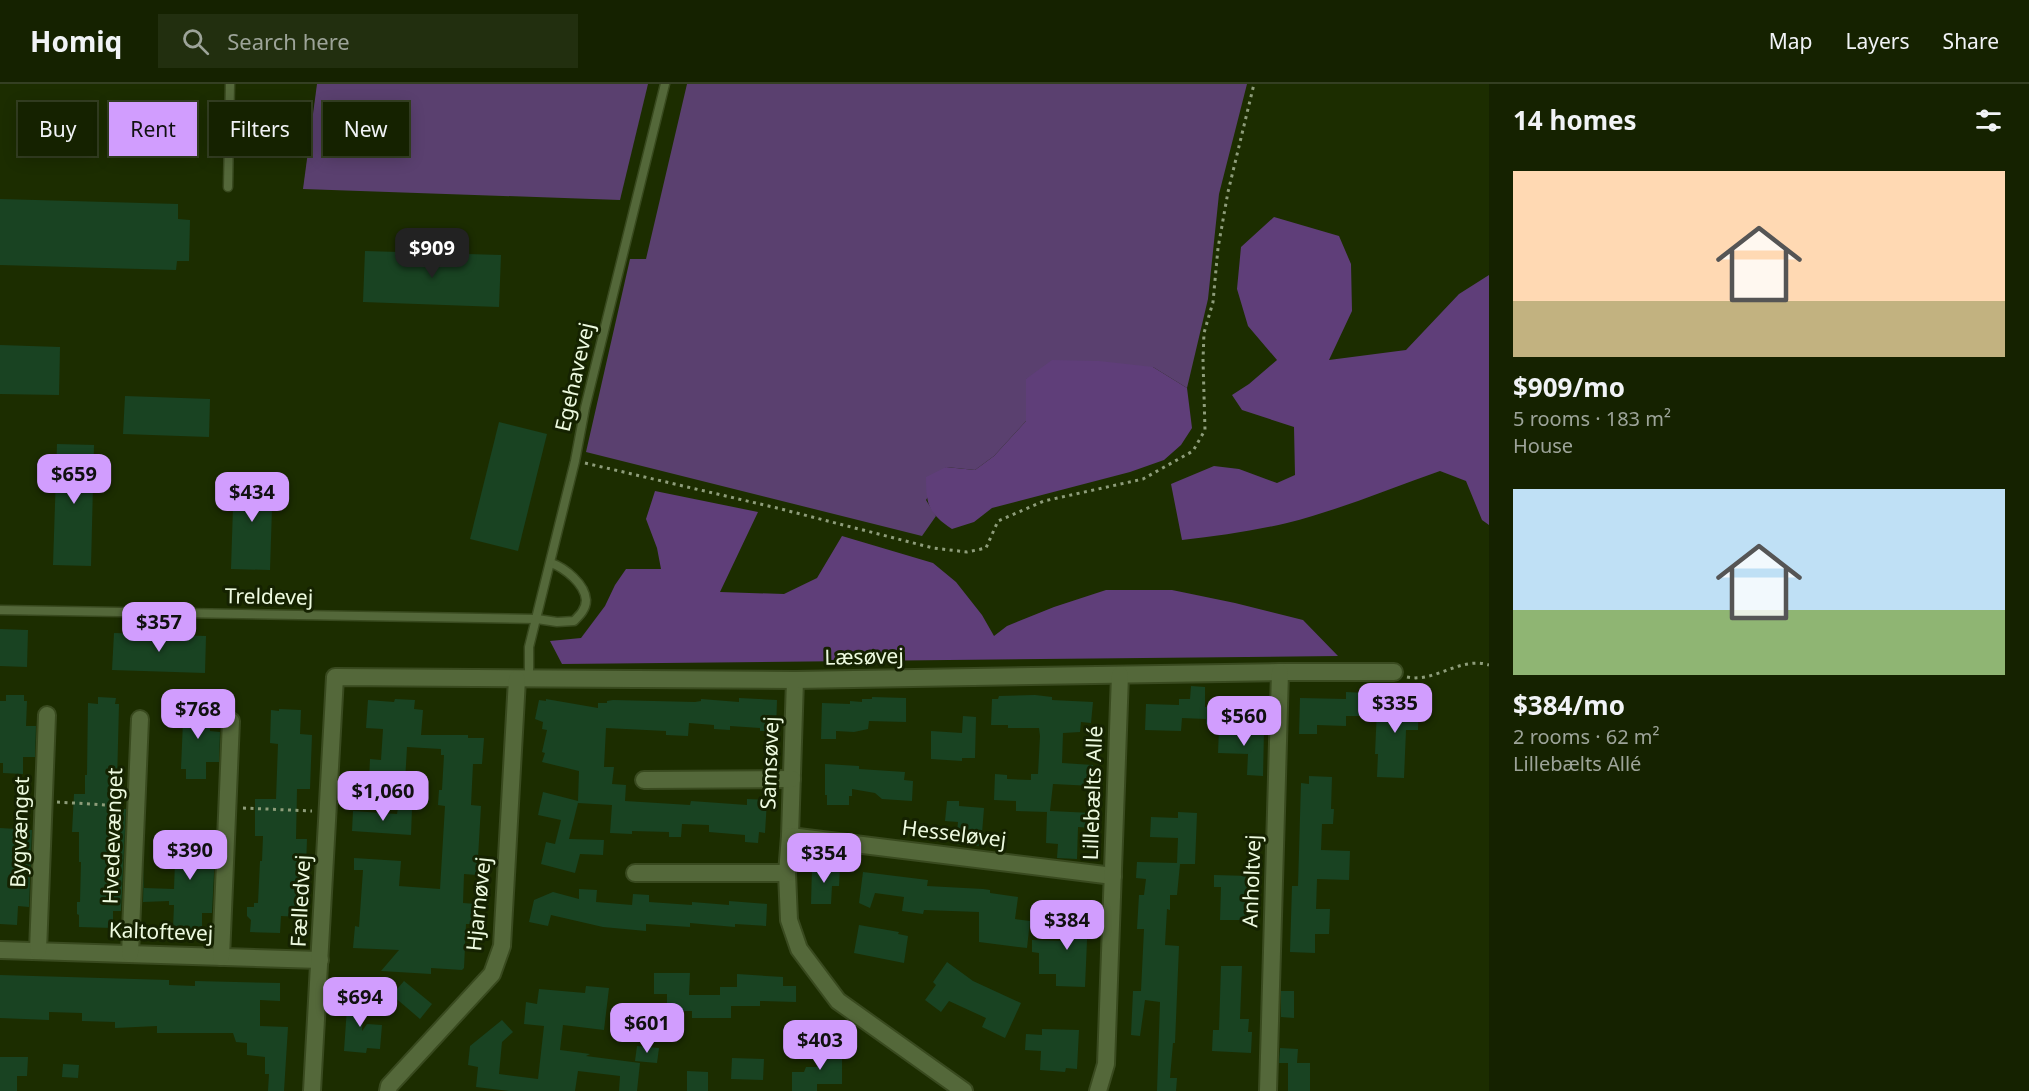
<!DOCTYPE html>
<html lang="en">
<head>
<meta charset="utf-8">
<style>
	:root { --surface:#152200; --page:#222f0f; --text:#f1f3f6; --muted:#9da499; --line:#343f22; --accent:#d19dfe }
	body { margin:0; font-family:"Noto Sans",sans-serif; background:var(--page); color:var(--text); height:100vh; display:flex; flex-direction:column; font-size:22px; white-space:nowrap }
	* { box-sizing:border-box; margin:0 }
	p { font-size:20px; color:var(--muted) }
	.icon { flex:none; width:33px; height:33px; fill:none; stroke:currentColor; stroke-width:2; stroke-linecap:round; stroke-linejoin:round }
	.map { position:relative; flex:1; overflow:hidden }
	.drawer { display:flex; flex-direction:column; background:var(--surface); width:540px }
	.drawer>* { flex:none }
	.top-card { position:absolute; left:18px; top:18px; width:570px; height:54px; display:flex; gap:12px }
	.price { position:absolute; translate:-50% -51px; padding:0 14px; border-radius:12px; background:var(--accent); color:#111; font-size:20px; line-height:39px; filter:drop-shadow(0 2px 3px #0008) }
	.price::after { content:''; position:absolute; left:50%; top:36px; width:18px; height:14px; margin-left:-9px; background:inherit; clip-path:polygon(0 0,100% 0,50% 100%) }
	.price.active { background:#222; color:#fff }
	ul { padding:0; list-style:none }
	li { display:grid; align-content:center; gap:12px; height:318px; padding:0 24px }
	li span { display:grid; place-items:center; height:186px; border-radius:0px; color:#555 }
	li>.icon { margin-inline-start:auto }
	span .icon { width:108px; height:108px; fill:#fffc; stroke-width:1 }
	li b { font-size:26px }
	h2 { display:flex; justify-content:space-between; align-items:center; height:72px; padding:0 24px; font-size:26px }
	.pill { padding:0 21px; border-radius:0px; background:var(--surface); box-shadow:0 3px 15px #0003,0 0 0 2px var(--line); font-size:21px; line-height:54px }
	.pill.active { background:var(--accent); color:#111 }
	header { display:flex; align-items:center; gap:36px; box-sizing:border-box; height:84px; padding:0 30px; background:var(--surface); border-bottom:2px solid var(--line) }
	header strong { font-size:28px }
	nav { display:flex; gap:33px; margin-inline-start:auto; font-size:21px }
	.search { width:420px; height:54px; background:var(--page); display:flex; align-items:center; gap:15px; box-sizing:border-box; padding:0 21px; border-radius:0px; color:var(--muted); font-size:22px }
	main { display:flex; flex:1; min-height:0 }
	.map>svg:first-child { display:block }
</style>
</head>
<body>
<header>
<strong>Homiq</strong>
<div class="search"><svg class="icon" aria-label="search" viewBox="0 0 24 24"><circle cx="10" cy="10" r="6"/><path d="M15 15l6 6"/></svg>Search here</div>
<nav><a>Map</a><a>Layers</a><a>Share</a></nav>
</header>
<main>
<div class="map">
<svg width="1489" height="1007" viewBox="0 0 1489 1007">
	<rect width="100%" height="100%" fill="#1c2d00"/>
	<g fill="#5a406f">
		<path d="M 317,0 L 648,0 L 620,116 L 303,105 Z"/>
		<path d="M 687,0 L 1247,0 L 1219,110 L 1208,215 L 1187,304 L 1153,283 L 1026,295 L 1026,337 L 994,372 L 975,386 L 946,383 L 926,416 L 936,432 L 922,452 L 586,368 L 630,175 L 646,175 Z"/>
	</g>
	<g fill="#5f3e79">
		<path d="M 1274,133 L 1339,152 L 1351,180 L 1352,227 L 1329,276 L 1406,266 L 1459,210 L 1489,191 L 1489,441 L 1482,436 L 1466,397 L 1440,387 C 1389,405 1339,426 1287,439 C 1252,447 1217,452 1182,456 L 1171,400 L 1214,382 L 1239,385 L 1277,399 L 1295,391 L 1294,343 L 1242,326 L 1232,311 L 1249,300 L 1277,276 L 1248,242 L 1237,205 L 1241,163 Z"/>
		<path d="M 1052,276 L 1099,277 L 1153,283 L 1187,304 L 1192,344 L 1181,361 L 1164,376 L 1130,388 L 992,424 L 974,438 L 952,445 C 928,429 926,420 926,393 L 946,383 L 975,386 L 994,372 L 1026,337 L 1026,295 Z"/>
		<path d="M 655,407 L 758,428 L 720,508 L 784,510 L 817,494 L 842,452 L 933,479 L 956,498 L 982,531 L 994,552 L 1007,542 L 1054,523 L 1106,506 L 1172,506 L 1235,519 L 1303,536 L 1338,572 L 562,580 L 550,557 L 581,554 L 605,522 L 615,501 L 626,485 L 661,485 L 657,464 L 646,435 Z"/>
	</g>
	<g fill="#194322">
		<path d="M 0,115 L 178,120 L 178,135 L 190,136 L 189,177 L 177,177 L 176,186 L 0,181 Z"/>
		<path d="M 365,167 L 501,171 L 499,223 L 363,218 Z"/>
		<path d="M 0,261 L 60,263 L 59,311 L 0,310 Z"/>
		<path d="M 125,312 L 210,315 L 209,353 L 123,350 Z"/>
		<path d="M 499,338 L 547,350 L 518,467 L 470,455 Z"/>
		<path d="M 57,360 L 94,361 L 91,482 L 53,481 Z"/>
		<path d="M 234,392 L 273,393 L 270,486 L 231,485 Z"/>
		<path d="M 0,545 L 28,546 L 27,583 L 0,582 Z"/>
		<path d="M 114,549 L 206,552 L 205,589 L 112,586 Z"/>
		<path d="M 1191,602 L 1205,603 L 1205,623 L 1222,624 L 1221,641 L 1206,640 L 1206,635 L 1182,634 L 1181,647 L 1145,646 L 1146,620 L 1179,621 L 1179,615 L 1190,615 Z"/>
		<path d="M 1346,608 L 1366,609 L 1365,632 L 1346,632 L 1346,642 L 1317,641 L 1317,650 L 1299,650 L 1300,614 L 1346,615 Z"/>
		<path d="M 1394,610 L 1419,611 L 1418,646 L 1406,646 L 1404,694 L 1377,693 L 1378,670 L 1375,670 L 1377,624 L 1393,625 Z"/>
		<path d="M 6,611 L 24,611 L 24,617 L 27,617 L 26,642 L 36,642 L 35,673 L 23,673 L 23,690 L 3,689 L 3,679 L 0,679 L 0,617 L 6,617 Z"/>
		<path d="M 1035,611 L 1052,613 L 1052,616 L 1093,618 L 1091,639 L 1081,638 L 1080,648 L 1063,649 L 1062,679 L 1093,681 L 1093,702 L 1053,700 L 1050,727 L 1092,729 L 1091,744 L 1078,743 L 1077,775 L 1057,774 L 1058,760 L 1046,759 L 1047,728 L 1016,727 L 1016,717 L 994,716 L 995,690 L 1007,691 L 1007,695 L 1031,696 L 1031,690 L 1038,690 L 1040,652 L 1039,644 L 1008,644 L 1008,641 L 991,641 L 992,615 L 998,615 L 999,612 Z"/>
		<path d="M 98,613 L 116,614 L 115,620 L 119,620 L 117,699 L 114,699 L 113,725 L 126,725 L 121,827 L 113,827 L 113,844 L 79,843 L 79,831 L 77,830 L 77,818 L 80,818 L 81,778 L 79,778 L 79,748 L 72,748 L 74,710 L 85,710 L 85,691 L 87,691 L 88,619 L 98,620 Z"/>
		<path d="M 872,613 L 906,614 L 906,638 L 869,637 L 868,645 L 854,648 L 836,647 L 836,655 L 821,655 L 822,619 L 850,620 L 850,617 L 862,618 L 862,615 L 872,615 Z"/>
		<path d="M 739,614 L 777,616 L 776,647 L 760,647 L 760,644 L 730,642 L 730,646 L 714,645 L 714,641 L 689,639 L 688,652 L 666,651 L 666,647 L 606,644 L 604,683 L 614,683 L 612,700 L 626,701 L 625,717 L 690,721 L 691,717 L 747,721 L 747,715 L 767,716 L 765,749 L 759,748 L 758,759 L 745,758 L 745,751 L 709,748 L 709,741 L 682,740 L 681,753 L 669,753 L 669,748 L 632,747 L 632,750 L 610,749 L 612,721 L 578,719 L 569,755 L 604,756 L 603,771 L 580,770 L 575,789 L 541,780 L 546,758 L 555,760 L 561,736 L 538,731 L 543,708 L 578,717 L 579,687 L 542,678 L 545,669 L 542,668 L 547,646 L 542,645 L 543,638 L 535,635 L 539,616 L 546,617 L 546,615 L 598,624 L 598,619 L 607,619 L 607,617 L 613,616 L 695,618 L 701,617 L 701,615 L 739,618 Z"/>
		<path d="M 395,615 L 415,616 L 414,625 L 423,626 L 421,651 L 468,651 L 468,654 L 484,654 L 482,680 L 473,680 L 471,721 L 481,722 L 477,791 L 464,790 L 463,819 L 476,820 L 475,840 L 466,840 L 464,884 L 462,886 L 431,884 L 431,890 L 381,887 L 399,866 L 353,864 L 355,842 L 359,843 L 363,786 L 354,786 L 354,774 L 401,777 L 399,802 L 440,805 L 445,722 L 438,721 L 439,706 L 442,706 L 444,671 L 441,671 L 441,665 L 407,663 L 405,698 L 369,697 L 370,675 L 381,676 L 383,645 L 366,644 L 368,616 L 394,618 Z"/>
		<path d="M 188,616 L 208,617 L 208,623 L 210,623 L 210,647 L 220,648 L 219,678 L 206,678 L 206,695 L 186,695 L 186,685 L 181,685 L 183,636 L 180,636 L 181,624 L 188,624 Z"/>
		<path d="M 279,625 L 301,626 L 300,650 L 312,651 L 310,705 L 297,705 L 296,755 L 307,755 L 305,809 L 302,809 L 302,833 L 281,832 L 280,849 L 250,848 L 251,836 L 247,832 L 247,823 L 254,823 L 254,819 L 258,819 L 260,777 L 262,777 L 263,752 L 255,752 L 255,715 L 276,715 L 278,660 L 270,659 L 271,626 L 279,627 Z"/>
		<path d="M 963,632 L 976,633 L 975,674 L 962,674 L 962,677 L 931,675 L 931,647 L 962,649 Z"/>
		<path d="M 1219,644 L 1264,646 L 1263,692 L 1247,691 L 1248,670 L 1218,669 Z"/>
		<path d="M 825,680 L 859,682 L 859,685 L 905,688 L 904,696 L 913,697 L 912,717 L 882,715 L 875,709 L 852,705 L 852,712 L 849,712 L 849,721 L 827,721 L 827,711 L 825,711 Z"/>
		<path d="M 1309,692 L 1332,693 L 1331,725 L 1334,725 L 1333,740 L 1322,740 L 1321,766 L 1350,767 L 1349,796 L 1317,795 L 1316,825 L 1330,825 L 1329,850 L 1315,850 L 1315,869 L 1290,868 L 1292,802 L 1298,802 L 1301,699 L 1309,700 Z"/>
		<path d="M 947,717 L 959,717 L 959,722 L 984,724 L 981,762 L 956,760 L 958,738 L 945,737 Z"/>
		<path d="M 398,724 L 412,725 L 411,751 L 352,747 L 353,727 L 397,730 Z"/>
		<path d="M 1178,728 L 1197,729 L 1195,780 L 1180,780 L 1177,811 L 1170,811 L 1170,826 L 1167,825 L 1165,861 L 1179,862 L 1175,959 L 1173,959 L 1170,994 L 1177,994 L 1176,1007 L 1157,1007 L 1160,918 L 1145,916 L 1140,952 L 1131,951 L 1133,907 L 1141,907 L 1144,845 L 1137,845 L 1139,811 L 1144,811 L 1146,795 L 1136,794 L 1137,778 L 1177,779 L 1178,754 L 1150,753 L 1151,733 L 1178,734 Z"/>
		<path d="M 0,744 L 32,746 L 29,823 L 18,822 L 17,841 L 0,840 Z"/>
		<path d="M 176,749 L 216,750 L 212,829 L 202,829 L 202,846 L 173,845 L 174,821 L 169,821 L 169,817 L 143,818 L 144,777 L 144,804 L 174,805 Z"/>
		<path d="M 812,783 L 840,784 L 839,802 L 832,802 L 831,820 L 811,820 Z"/>
		<path d="M 863,788 L 928,796 L 927,802 L 983,805 L 990,806 L 990,809 L 1018,813 L 1015,835 L 1030,837 L 1027,864 L 979,858 L 979,828 L 924,826 L 923,830 L 902,827 L 904,813 L 875,809 L 870,824 L 859,819 Z"/>
		<path d="M 1214,791 L 1250,792 L 1250,804 L 1247,804 L 1246,809 L 1252,809 L 1251,836 L 1220,836 L 1221,803 L 1214,803 Z"/>
		<path d="M 579,805 L 597,806 L 596,818 L 632,821 L 633,810 L 649,811 L 649,818 L 692,821 L 692,818 L 729,821 L 729,817 L 767,820 L 766,842 L 735,840 L 735,843 L 690,839 L 690,843 L 646,840 L 646,847 L 603,843 L 551,831 L 548,842 L 529,838 L 534,816 L 553,808 L 579,815 Z"/>
		<path d="M 1066,820 L 1087,821 L 1083,832 L 1088,833 L 1085,903 L 1056,902 L 1056,890 L 1039,890 L 1039,869 L 1032,868 L 1032,856 L 1065,857 Z"/>
		<path d="M 859,841 L 899,848 L 898,850 L 908,852 L 904,879 L 854,869 Z"/>
		<path d="M 947,878 L 973,897 L 1021,919 L 1005,954 L 982,943 L 986,934 L 949,917 L 941,928 L 925,916 L 936,901 L 933,898 Z"/>
		<path d="M 1221,882 L 1242,882 L 1240,935 L 1249,935 L 1248,948 L 1252,948 L 1251,969 L 1212,967 L 1213,946 L 1219,946 Z"/>
		<path d="M 654,889 L 690,889 L 689,911 L 720,911 L 720,903 L 737,903 L 737,890 L 783,893 L 783,902 L 796,902 L 796,918 L 760,917 L 760,922 L 731,922 L 731,934 L 692,934 L 692,927 L 667,927 L 667,910 L 654,910 Z"/>
		<path d="M 0,891 L 169,896 L 169,901 L 195,902 L 195,897 L 280,899 L 280,917 L 260,916 L 260,942 L 288,943 L 284,1007 L 268,1007 L 269,990 L 265,990 L 265,973 L 247,971 L 247,959 L 236,958 L 233,949 L 157,949 L 157,942 L 115,944 L 115,938 L 82,937 L 82,929 L 49,928 L 49,936 L 0,934 Z"/>
		<path d="M 404,897 L 432,920 L 420,935 L 392,911 Z"/>
		<path d="M 586,902 L 609,904 L 604,946 L 563,941 L 560,966 L 590,970 L 586,972 L 640,979 L 637,1007 L 619,1007 L 620,992 L 578,987 L 575,1007 L 509,1007 L 476,1003 L 478,983 L 468,981 L 470,962 L 502,936 L 513,948 L 502,958 L 499,990 L 538,995 L 544,942 L 524,940 L 526,918 L 537,920 L 539,905 L 585,909 Z"/>
		<path d="M 1281,907 L 1294,907 L 1294,934 L 1281,933 Z"/>
		<path d="M 348,909 L 364,911 L 362,947 L 367,940 L 382,941 L 380,965 L 367,964 L 366,969 L 344,967 Z"/>
		<path d="M 1042,945 L 1079,946 L 1077,985 L 1066,984 L 1065,988 L 1040,986 L 1041,967 L 1025,966 L 1026,950 L 1042,951 Z"/>
		<path d="M 637,962 L 659,964 L 657,979 L 635,977 Z"/>
		<path d="M 818,964 L 842,964 L 842,1000 L 817,1000 L 817,1007 L 792,1007 L 792,988 L 804,988 L 806,983 L 817,983 Z"/>
		<path d="M 1280,964 L 1298,965 L 1297,979 L 1310,979 L 1310,1007 L 1288,1007 L 1288,979 L 1279,979 Z"/>
		<path d="M 0,973 L 28,973 L 27,992 L 17,992 L 17,1007 L 0,1007 Z"/>
		<path d="M 732,974 L 764,975 L 763,996 L 731,995 Z"/>
		<path d="M 63,980 L 79,981 L 78,994 L 62,993 Z"/>
		<path d="M 687,987 L 708,988 L 708,1007 L 687,1007 Z"/>
	</g>
	<g fill="none" stroke-linecap="round" stroke-linejoin="round">
		<g stroke="#394a1f" stroke-width="11">
			<g id="service">
				<path d="M 228,103 L 230,0"/>
				<path d="M 0,526 L 537,535 L 557,538 L 574,537 C 580,531 586,525 586,516 C 585,500 565,484 551,479"/>
				<path d="M 529,595 L 529,563 L 575,377 L 585,324 L 665,0"/>
			</g>
		</g>
		<g stroke="#394a1f" stroke-width="20">
			<g id="minor">
				<path d="M 795,596 L 790,752 L 787,789 L 789,836 L 799,865 L 838,917 L 964,1007"/>
				<path d="M 644,696 L 792,695"/>
				<path d="M 790,752 L 1113,792"/>
				<path d="M 635,789 L 787,789"/>
				<path d="M 0,866 L 320,876"/>
				<path d="M 38,867 L 47,631"/>
				<path d="M 130,870 L 140,635"/>
				<path d="M 221,873 L 231,637"/>
				<path d="M 312,1007 L 335,593 L 795,596 L 1280,588 L 1394,588"/>
				<path d="M 388,1007 L 389,1002 L 492,890 L 502,862 L 517,595"/>
				<path d="M 1098,1007 L 1106,980 L 1120,591"/>
				<path d="M 1268,1007 L 1280,588"/>
			</g>
		</g>
		<g stroke="#8e9d7a" stroke-width="3" stroke-dasharray="3 4.5" stroke-linecap="butt">
			<path d="M 585,379 L 777,424 L 933,464 L 967,468 L 986,464 L 998,437 L 1044,417 L 1143,395 L 1193,367 L 1205,346 L 1203,276 L 1204,249 L 1213,218 L 1218,164 L 1228,108 L 1254,0"/>
			<path d="M 1407,593 C 1435,599 1460,572 1489,581"/>
			<path d="M 57,718 L 123,722"/>
			<path d="M 243,724 L 312,727"/>
		</g>
		<use href="#service" stroke="#54683a" stroke-width="8"/>
		<use href="#minor" stroke="#54683a" stroke-width="16"/>
	</g>
	<g text-anchor="middle" stroke-width="6" stroke-linejoin="round" paint-order="stroke">
		<g font-size="21" fill="#edfae0" stroke="#152201">
			<text transform="translate(575 293) rotate(-77)" y="7">Egehavevej</text>
			<text transform="translate(269 513) rotate(1)" y="7">Treldevej</text>
			<text transform="translate(864 573) rotate(-1)" y="7">Læsøvej</text>
			<text transform="translate(770 679) rotate(-88)" y="7">Samsøvej</text>
			<text transform="translate(1093 709) rotate(-88)" y="7">Lillebælts Allé</text>
			<text transform="translate(20 748) rotate(-88)" y="7">Bygvænget</text>
			<text transform="translate(954 750) rotate(7)" y="7">Hesseløvej</text>
			<text transform="translate(113 752) rotate(-88)" y="7">Hvedevænget</text>
			<text transform="translate(1252 797) rotate(-88)" y="7">Anholtvej</text>
			<text transform="translate(301 817) rotate(-87)" y="7">Fælledvej</text>
			<text transform="translate(479 820) rotate(-84)" y="7">Hjarnøvej</text>
			<text transform="translate(161 848) rotate(2)" y="7">Kaltoftevej</text>
		</g>
	</g>
</svg>
<b class="price active" style="left:432px;top:195px">$909</b>
<b class="price" style="left:74px;top:421px">$659</b>
<b class="price" style="left:252px;top:439px">$434</b>
<b class="price" style="left:159px;top:569px">$357</b>
<b class="price" style="left:1395px;top:650px">$335</b>
<b class="price" style="left:198px;top:656px">$768</b>
<b class="price" style="left:1244px;top:663px">$560</b>
<b class="price" style="left:383px;top:738px">$1,060</b>
<b class="price" style="left:190px;top:797px">$390</b>
<b class="price" style="left:824px;top:800px">$354</b>
<b class="price" style="left:1067px;top:867px">$384</b>
<b class="price" style="left:360px;top:944px">$694</b>
<b class="price" style="left:647px;top:970px">$601</b>
<b class="price" style="left:820px;top:987px">$403</b>
<div class="top-card">
<a class="pill">Buy</a>
<a class="pill active">Rent</a>
<a class="pill">Filters</a>
<a class="pill">New</a>
</div>
</div>
<section class="drawer">
<h2>14 homes<svg class="icon" aria-label="filters" viewBox="0 0 24 24"><path d="M4 7h16M4 17h16"/><circle cx="9" cy="7" r="2"/><circle cx="15" cy="17" r="2"/></svg></h2>
<ul>
<li><span style="background:linear-gradient(#ffd9b3 70%,#c2b280 0)"><svg class="icon" aria-label="home" viewBox="0 0 24 24"><path d="M3 11l9-7 9 7M6 9v11h12V9"/></svg></span><div><b>$909/mo</b><p>5 rooms · 183 m²</p><p>House</p></div></li>
<li><span style="background:linear-gradient(#bfe0f5 65%,#8fb573 0)"><svg class="icon" aria-label="home" viewBox="0 0 24 24"><path d="M3 11l9-7 9 7M6 9v11h12V9"/></svg></span><div><b>$384/mo</b><p>2 rooms · 62 m²</p><p>Lillebælts Allé</p></div></li>
</ul>
</section>
</main>
</body>
</html>
